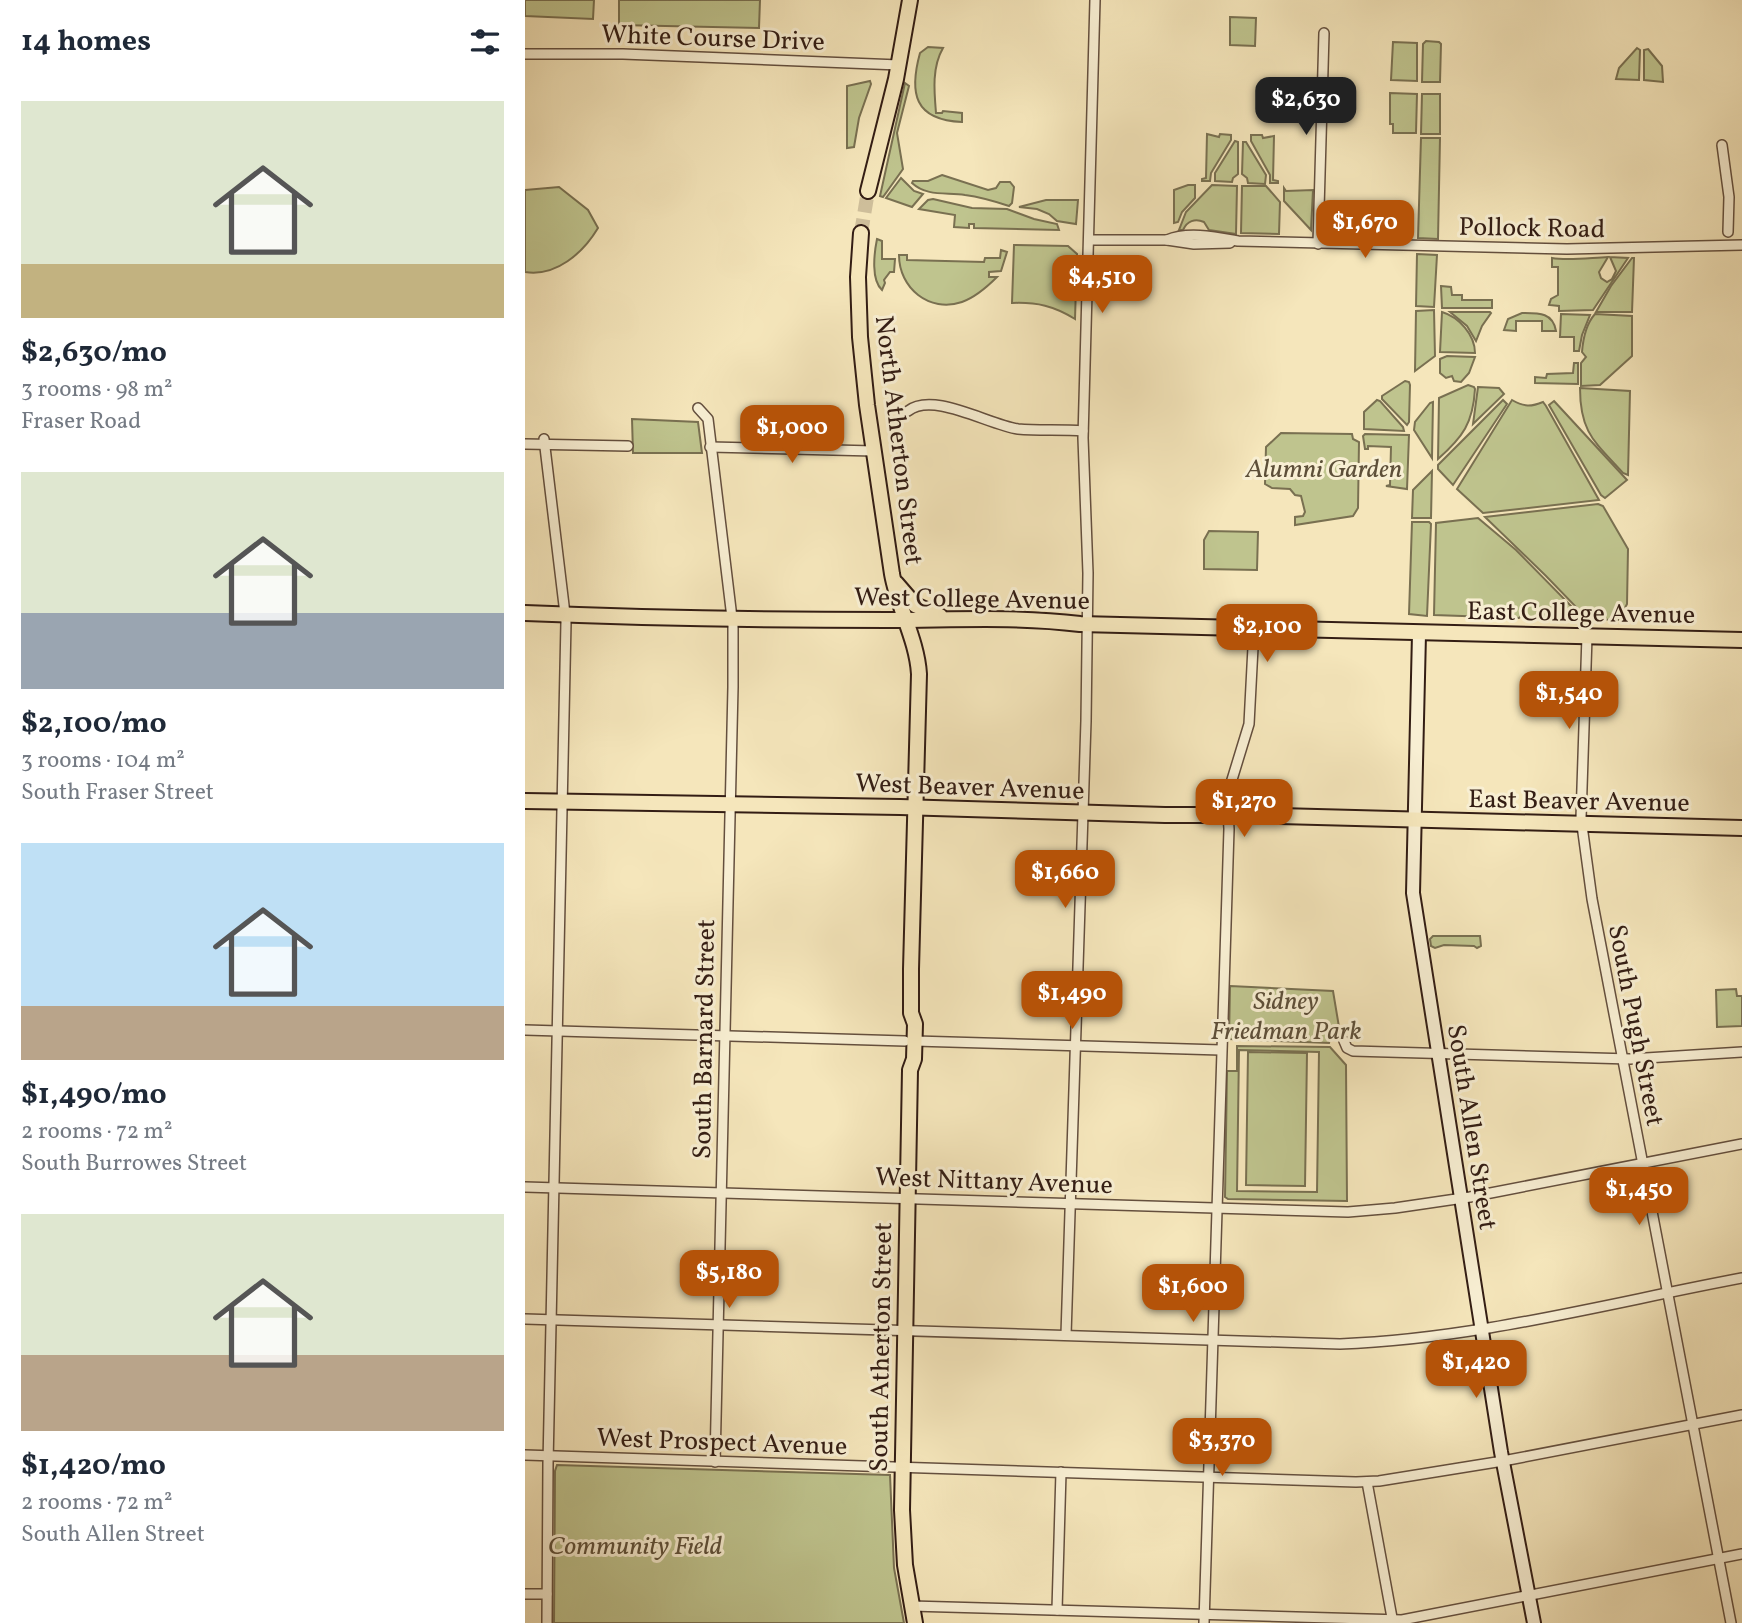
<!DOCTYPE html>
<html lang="en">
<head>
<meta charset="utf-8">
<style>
	:root { --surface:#fff; --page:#f6f6f7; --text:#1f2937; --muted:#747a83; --accent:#b45309 }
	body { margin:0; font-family:Vollkorn,serif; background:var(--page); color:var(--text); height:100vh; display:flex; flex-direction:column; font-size:26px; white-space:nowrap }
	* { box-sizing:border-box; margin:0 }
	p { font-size:23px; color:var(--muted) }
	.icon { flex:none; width:38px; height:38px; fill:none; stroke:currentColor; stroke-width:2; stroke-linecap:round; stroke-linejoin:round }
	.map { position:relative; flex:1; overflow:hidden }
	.sheet { display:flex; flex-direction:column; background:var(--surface); width:525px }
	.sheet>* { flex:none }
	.price { position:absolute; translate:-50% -60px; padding:0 16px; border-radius:14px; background:var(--accent); color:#fff; font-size:23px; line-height:46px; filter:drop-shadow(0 2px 4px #0008) }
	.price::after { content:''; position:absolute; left:50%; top:42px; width:21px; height:16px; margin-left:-10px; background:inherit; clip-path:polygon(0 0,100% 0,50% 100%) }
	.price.selected { background:#222; color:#fff }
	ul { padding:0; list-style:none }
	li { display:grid; align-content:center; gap:14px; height:371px; padding:0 21px }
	li span { display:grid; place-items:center; height:217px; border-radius:0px; color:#555 }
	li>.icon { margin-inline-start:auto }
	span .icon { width:126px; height:126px; fill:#fffc; stroke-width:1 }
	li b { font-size:30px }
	h2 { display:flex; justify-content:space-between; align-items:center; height:84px; padding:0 21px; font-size:30px }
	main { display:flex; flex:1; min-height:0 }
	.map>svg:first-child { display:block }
</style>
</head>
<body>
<main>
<section class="sheet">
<h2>14 homes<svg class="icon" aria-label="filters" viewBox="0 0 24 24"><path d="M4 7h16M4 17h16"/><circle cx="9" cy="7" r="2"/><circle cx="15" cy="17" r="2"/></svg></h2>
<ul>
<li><span style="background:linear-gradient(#dfe7d0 75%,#c2b280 0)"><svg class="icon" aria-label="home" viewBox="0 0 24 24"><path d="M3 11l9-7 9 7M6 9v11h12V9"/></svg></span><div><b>$2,630/mo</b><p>3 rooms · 98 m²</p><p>Fraser Road</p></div></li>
<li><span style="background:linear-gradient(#dfe7d0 65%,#9aa5b1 0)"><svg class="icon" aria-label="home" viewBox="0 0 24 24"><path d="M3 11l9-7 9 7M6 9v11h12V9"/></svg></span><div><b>$2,100/mo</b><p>3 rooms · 104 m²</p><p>South Fraser Street</p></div></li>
<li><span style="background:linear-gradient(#bfe0f5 75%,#b9a48a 0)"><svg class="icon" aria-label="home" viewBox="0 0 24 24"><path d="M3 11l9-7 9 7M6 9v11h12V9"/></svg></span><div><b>$1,490/mo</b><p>2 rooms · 72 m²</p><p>South Burrowes Street</p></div></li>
<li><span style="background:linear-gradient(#dfe7d0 65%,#b9a48a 0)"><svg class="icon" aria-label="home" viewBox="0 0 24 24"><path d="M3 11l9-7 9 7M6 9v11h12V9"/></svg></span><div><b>$1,420/mo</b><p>2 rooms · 72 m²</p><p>South Allen Street</p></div></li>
</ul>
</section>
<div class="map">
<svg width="1217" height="1623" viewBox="0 0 1217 1623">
	<rect width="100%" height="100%" fill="#f5e6bb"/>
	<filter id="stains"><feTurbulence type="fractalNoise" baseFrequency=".00286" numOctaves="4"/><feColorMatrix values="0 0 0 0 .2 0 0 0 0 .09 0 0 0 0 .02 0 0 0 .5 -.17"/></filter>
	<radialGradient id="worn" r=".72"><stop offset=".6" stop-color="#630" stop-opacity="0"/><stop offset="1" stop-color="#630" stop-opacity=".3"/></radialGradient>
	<g fill="#bfc48e" stroke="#797051" stroke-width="2" fill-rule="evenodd">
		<path d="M 0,0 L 69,0 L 68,19 L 0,16 Z"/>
		<path d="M 94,0 L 235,0 L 234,28 L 94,25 Z"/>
		<path d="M 705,17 L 731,18 L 730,46 L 705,45 Z"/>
		<path d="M 901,41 L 914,42 L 916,44 L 915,82 L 897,82 L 898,44 Z"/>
		<path d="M 868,42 L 892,43 L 892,81 L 866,80 Z"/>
		<path d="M 403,47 L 418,48 C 407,67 409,90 411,113 L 417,113 L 418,111 L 437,113 L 437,122 C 389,120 384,93 395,53 Z"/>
		<path d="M 1112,48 L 1115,50 L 1114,80 L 1091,79 L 1094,68 Z"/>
		<path d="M 1123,49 L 1137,66 L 1138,82 L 1119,80 L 1119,50 Z"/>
		<path d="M 345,81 L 346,84 L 334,118 L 329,147 L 322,148 L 322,86 Z"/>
		<path d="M 380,83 L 384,86 L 372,133 L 378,169 L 358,197 L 355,196 Z"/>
		<path d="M 865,93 L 892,94 L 891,133 L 868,133 L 868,124 L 865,124 Z"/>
		<path d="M 897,94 L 915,94 L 915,134 L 896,134 Z"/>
		<path d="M 682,134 L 694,137 L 695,134 L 706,135 L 706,140 L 686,173 L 685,181 L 677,181 L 677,179 L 681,178 Z"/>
		<path d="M 726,135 L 737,135 L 738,138 L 749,136 L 748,180 L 753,181 L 753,183 L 745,183 L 745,175 L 726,141 Z"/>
		<path d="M 896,138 L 915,138 L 913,239 L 893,238 Z"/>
		<path d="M 710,141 L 713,142 L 713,174 L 708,178 L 707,182 L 690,181 L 690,173 Z"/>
		<path d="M 718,142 L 721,142 L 741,175 L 740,184 L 723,183 L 722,178 L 717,174 Z"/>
		<path d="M 417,175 L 463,190 L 471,188 L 475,182 L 485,182 L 489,187 L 487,203 L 484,206 C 469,201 455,197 440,195 C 422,192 402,197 387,183 L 388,181 L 403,181 Z"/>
		<path d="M 376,178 L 389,191 L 398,194 L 387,207 L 361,198 Z"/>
		<path d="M 663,185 L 670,185 L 670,198 L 657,212 L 653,222 L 649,223 L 649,190 Z"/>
		<path d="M 687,185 L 712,186 L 711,234 L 684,230 L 679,222 C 670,218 662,221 658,230 L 654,230 L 661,212 Z"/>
		<path d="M 717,186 L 741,186 L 755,202 L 754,234 L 716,233 Z"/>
		<path d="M 34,187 L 63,210 L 73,228 C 58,253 31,277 0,272 L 0,190 Z"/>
		<path d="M 759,188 L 761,191 L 788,190 L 786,230 L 759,201 Z"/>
		<path d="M 408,199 L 447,208 L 482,209 L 509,219 L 532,224 L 534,230 L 449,228 L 449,224 L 444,224 L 444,228 L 429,227 L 430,215 L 394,209 L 403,200 Z"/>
		<path d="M 521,200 L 553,200 L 551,224 L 532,221 L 524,214 L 512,209 L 494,207 Z"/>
		<path d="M 352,239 L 357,241 L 357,259 L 370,259 L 369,272 L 365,272 L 359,280 L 360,283 L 357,290 C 346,280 349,254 352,239 Z"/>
		<path d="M 489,245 L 543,246 L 552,254 L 550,319 C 529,306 512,302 487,303 Z"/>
		<path d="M 476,250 L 482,252 L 476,271 L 464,272 L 464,277 L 472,277 C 462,287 451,297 437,302 C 404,313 374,288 374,255 L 382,255 L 382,260 L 459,262 L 460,258 L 475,258 Z"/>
		<path d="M 892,254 L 912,255 L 909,307 L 891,306 Z"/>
		<path d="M 1083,257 L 1074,272 L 1076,278 L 1082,282 L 1087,279 L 1091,271 L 1085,257 L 1103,258 L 1068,310 L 1034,311 L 1034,306 L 1024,305 L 1026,299 L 1033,295 L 1033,267 L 1027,267 L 1027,258 C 1042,261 1063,258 1083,257 Z"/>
		<path d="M 1107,258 L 1109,258 L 1107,312 L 1071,312 L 1086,286 Z"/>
		<path d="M 916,286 L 926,287 L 927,295 L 937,295 L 937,300 L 967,300 L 967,308 L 917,308 Z"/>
		<path d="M 909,310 L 910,356 L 890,371 L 891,311 Z"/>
		<path d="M 917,312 C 934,317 950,335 950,353 L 915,352 Z"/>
		<path d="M 925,312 L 965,312 L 966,313 L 957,326 L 951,341 L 942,326 Z"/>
		<path d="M 997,313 C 1013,313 1028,312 1031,331 L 1017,331 L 1017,321 L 991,321 L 991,331 L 979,330 L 983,319 Z"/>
		<path d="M 1036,314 L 1065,315 L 1057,335 L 1054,351 L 1049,351 L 1049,337 L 1035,337 Z"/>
		<path d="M 1070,314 L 1107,316 L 1107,356 L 1075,385 L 1056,386 L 1056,363 L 1061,357 L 1057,352 C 1058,339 1061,324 1070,314 Z"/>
		<path d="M 922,356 L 950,357 L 944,373 L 936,382 L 929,381 L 927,376 L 921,378 L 915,373 L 915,359 Z"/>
		<path d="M 1049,363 L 1053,363 L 1053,384 L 1010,383 L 1010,377 L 1021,378 L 1022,374 L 1048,373 Z"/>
		<path d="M 880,381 L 884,382 L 885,385 L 884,422 L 882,425 L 857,399 L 857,396 Z"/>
		<path d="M 943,385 L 949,387 L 950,389 C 948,423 938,437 913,459 L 914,398 Z"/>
		<path d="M 953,387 L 974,388 L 979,394 L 948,424 Z"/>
		<path d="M 1055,388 L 1105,391 L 1103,475 L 1098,473 C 1070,442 1055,433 1055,388 Z"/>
		<path d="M 852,400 L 855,401 L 878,427 L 879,431 L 839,429 L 839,412 Z"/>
		<path d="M 978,400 L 982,404 L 928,485 L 913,469 L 913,465 Z"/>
		<path d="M 987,400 C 999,407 1006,407 1018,402 L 1021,406 L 1074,500 L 958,513 L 932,489 Z"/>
		<path d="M 1029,401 L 1102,480 L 1080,498 L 1076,495 L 1024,405 Z"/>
		<path d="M 908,402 L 907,457 L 907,458 L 889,430 L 890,422 L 905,403 Z"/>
		<path d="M 107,419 L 173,422 L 177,453 L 108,453 Z"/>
		<path d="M 756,433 L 827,434 L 828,439 L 834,442 L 833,508 L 828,516 L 770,525 L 770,517 L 778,516 L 780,512 L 776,496 L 770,495 L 765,489 L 747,488 L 740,484 L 741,447 Z"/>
		<path d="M 840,434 L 884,435 L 882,489 L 861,486 L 865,485 L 866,447 L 843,446 L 843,449 L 840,449 L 838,436 Z"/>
		<path d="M 907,471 L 906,518 L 887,518 L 888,490 Z"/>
		<path d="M 1073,504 L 1078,506 L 1103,549 L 1102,604 L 1094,620 L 1060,619 L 1055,611 L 1021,576 L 960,517 Z"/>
		<path d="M 953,518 L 991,550 L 1052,612 L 1053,616 L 1050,619 L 1002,618 L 999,613 L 994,618 L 909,615 L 911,523 Z"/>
		<path d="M 887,522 L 904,522 L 906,524 L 902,616 L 884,614 Z"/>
		<path d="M 684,531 L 733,532 L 732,570 L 679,569 L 679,540 Z"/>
		<path d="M 908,936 L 955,936 L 956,946 L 952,948 L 949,946 L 919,945 L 910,948 L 906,946 L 905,939 Z"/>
		<path d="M 705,986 L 808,991 L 816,1039 L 805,1039 L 804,1043 L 704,1039 Z"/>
		<path d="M 1211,989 L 1212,996 L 1217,996 L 1217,1026 L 1192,1027 L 1191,990 Z"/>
		<path d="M 712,1046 L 805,1047 L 821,1065 L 822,1201 L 703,1199 L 700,1197 L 702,1071 L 712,1071 ZM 714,1050 L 794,1052 L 792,1192 L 712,1191 Z"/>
		<path d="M 723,1052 L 782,1053 L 780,1186 L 721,1185 Z"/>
		<path d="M 32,1465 L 365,1475 L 369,1568 L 379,1623 L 29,1623 L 30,1471 Z"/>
	</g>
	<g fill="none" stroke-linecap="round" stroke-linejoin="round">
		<path stroke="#cebe9a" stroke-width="14" stroke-dasharray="14 7" stroke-linecap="butt" d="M 336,233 L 343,191"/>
		<g stroke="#644f3e" stroke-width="12">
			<g id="street">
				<path d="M 0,54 L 98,54 L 374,65"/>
				<path d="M 1197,145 L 1204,197 L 1203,232"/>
				<path d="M 564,240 L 642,240 L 669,244 L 705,243"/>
				<path d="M 642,240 C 663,231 691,237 713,241 L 1042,249 L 1217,245"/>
				<path d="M 793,244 L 799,33"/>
				<path d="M 173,408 L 183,419 L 208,626 L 208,687 L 190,1462"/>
				<path d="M 383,411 C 408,391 464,425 493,429 C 514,431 537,429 558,431"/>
				<path d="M 19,439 L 41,622 L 23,1464 L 22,1623"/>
				<path d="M 0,444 L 103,446"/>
				<path d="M 185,447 L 349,451"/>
				<path d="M 1062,636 L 1056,818 L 1067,899 L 1206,1623"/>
				<path d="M 0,1030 L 380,1041"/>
				<path d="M 390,1041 L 696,1050"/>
				<path d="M 819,1041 L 822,1048 L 828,1051 L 1105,1059 L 1217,1052"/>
				<path d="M 0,1187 L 823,1212 L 870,1208 L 945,1197 L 1217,1144"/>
				<path d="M 0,1319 L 815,1344 C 951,1339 1084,1303 1217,1278"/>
				<path d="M 541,1335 L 561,721 L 563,573 L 558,438 L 570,0"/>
				<path d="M 0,1455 L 831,1482 L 854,1481 L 978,1461 L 1217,1415"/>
				<path d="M 842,1482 L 868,1623"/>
				<path d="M 0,1594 L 22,1594"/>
				<path d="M 386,1606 L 877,1620 L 1217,1554"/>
				<path d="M 532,1610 L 536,1472"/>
				<path d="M 679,1623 L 704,829 L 702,796 L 724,724 L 729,628"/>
			</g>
		</g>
		<g stroke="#331d14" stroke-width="16">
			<path id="secondary" d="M 894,634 L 888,893 L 976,1452 L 1009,1623"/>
		</g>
		<g stroke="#331d14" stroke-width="18">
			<g id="primary">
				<path d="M 343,191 L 371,79 L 385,0"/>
				<path d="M 336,233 L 333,277 L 335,337 L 342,405 L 367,574 C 373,608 392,640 394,674 L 386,969 L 386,1013 L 390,1024 L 389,1059 L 385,1070 L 377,1510 L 380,1565 L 390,1623"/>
				<path d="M 371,583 L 390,605 L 415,616"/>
				<path d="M 0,613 C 121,618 242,620 363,620 C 427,620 491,616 555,624 L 1217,640"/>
				<path d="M 0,801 L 375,807 L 640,815 L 714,815 L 1217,828"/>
			</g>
		</g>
		<use href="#street" stroke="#f8efd3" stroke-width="9"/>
		<use href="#secondary" stroke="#f8efd3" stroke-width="12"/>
		<use href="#primary" stroke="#f5e6bb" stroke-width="14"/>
	</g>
	<g text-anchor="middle" stroke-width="6" stroke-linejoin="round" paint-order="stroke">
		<g font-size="26" fill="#331d14" stroke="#f8efd3">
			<text transform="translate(188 37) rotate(2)" y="9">White Course Drive</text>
			<text transform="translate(1007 227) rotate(1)" y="9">Pollock Road</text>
			<text transform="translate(375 440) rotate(83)" y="9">North Atherton Street</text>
			<text transform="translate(447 598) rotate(1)" y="9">West College Avenue</text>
			<text transform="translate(1056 612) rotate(1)" y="9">East College Avenue</text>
			<text transform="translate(445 786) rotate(2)" y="9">West Beaver Avenue</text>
			<text transform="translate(1054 800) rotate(1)" y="9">East Beaver Avenue</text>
			<text transform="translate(1112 1025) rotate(79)" y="9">South Pugh Street</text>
			<text transform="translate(178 1039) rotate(-89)" y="9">South Barnard Street</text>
			<text transform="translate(948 1127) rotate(81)" y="9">South Allen Street</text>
			<text transform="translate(469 1180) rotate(2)" y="9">West Nittany Avenue</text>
			<text transform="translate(355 1347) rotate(-89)" y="9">South Atherton Street</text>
			<text transform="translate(197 1441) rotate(2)" y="9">West Prospect Avenue</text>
		</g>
		<g font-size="26" font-style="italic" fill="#5d4f39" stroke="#f8efd3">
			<text x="799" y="477">Alumni Garden</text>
			<text x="761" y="1009">Sidney<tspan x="761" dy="30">Friedman Park</tspan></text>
			<text x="110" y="1554">Community Field</text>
		</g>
	</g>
	<rect width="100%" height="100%" filter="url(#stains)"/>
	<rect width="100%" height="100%" fill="url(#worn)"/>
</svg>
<b class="price selected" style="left:781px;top:137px">$2,630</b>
<b class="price" style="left:840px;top:260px">$1,670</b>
<b class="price" style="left:577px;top:315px">$4,510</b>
<b class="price" style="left:267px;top:465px">$1,000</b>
<b class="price" style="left:742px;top:664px">$2,100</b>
<b class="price" style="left:1044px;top:731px">$1,540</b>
<b class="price" style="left:719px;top:839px">$1,270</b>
<b class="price" style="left:540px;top:910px">$1,660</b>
<b class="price" style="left:547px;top:1031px">$1,490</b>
<b class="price" style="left:1114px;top:1227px">$1,450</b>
<b class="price" style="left:204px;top:1310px">$5,180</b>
<b class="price" style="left:668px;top:1324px">$1,600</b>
<b class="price" style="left:951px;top:1400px">$1,420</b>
<b class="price" style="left:697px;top:1478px">$3,370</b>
</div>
</main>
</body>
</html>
